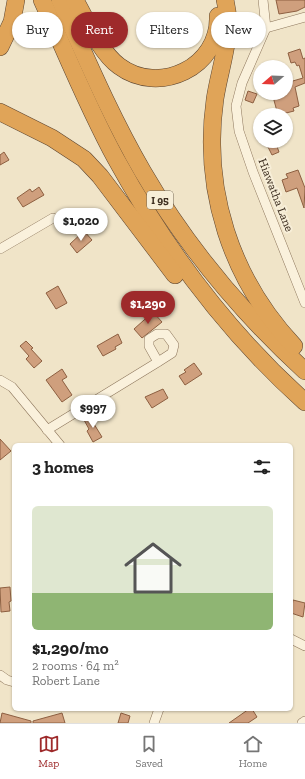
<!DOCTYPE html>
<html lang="en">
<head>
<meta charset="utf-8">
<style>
	:root { --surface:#fff; --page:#f2f2f2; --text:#222; --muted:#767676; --line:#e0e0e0; --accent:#9e2a2b }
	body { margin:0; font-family:"Zilla Slab",serif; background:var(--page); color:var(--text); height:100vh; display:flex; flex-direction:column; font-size:15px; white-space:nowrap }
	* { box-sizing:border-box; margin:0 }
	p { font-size:13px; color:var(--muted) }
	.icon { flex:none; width:22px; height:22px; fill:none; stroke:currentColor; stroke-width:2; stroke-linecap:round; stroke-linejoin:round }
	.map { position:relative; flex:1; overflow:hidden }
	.side { position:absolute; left:12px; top:443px; width:281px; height:268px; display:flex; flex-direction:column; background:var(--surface); border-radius:6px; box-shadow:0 1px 3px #0004 }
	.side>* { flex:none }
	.banner { position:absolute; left:12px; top:12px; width:281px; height:36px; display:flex; gap:8px }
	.needle { width:26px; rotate:251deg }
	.buttons { position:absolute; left:253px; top:60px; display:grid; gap:8px }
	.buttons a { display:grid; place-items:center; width:40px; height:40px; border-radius:50%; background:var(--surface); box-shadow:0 1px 3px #0004; font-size:20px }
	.price { position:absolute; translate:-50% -34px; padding:0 9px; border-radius:14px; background:#fff; color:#222; font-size:13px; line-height:26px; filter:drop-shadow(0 1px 2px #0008) }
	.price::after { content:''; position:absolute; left:50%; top:24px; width:12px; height:9px; margin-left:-6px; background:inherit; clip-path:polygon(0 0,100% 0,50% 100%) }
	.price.on { background:var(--accent); color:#fff }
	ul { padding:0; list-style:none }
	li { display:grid; align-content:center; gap:8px; height:212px; padding:0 20px }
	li+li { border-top:1px solid var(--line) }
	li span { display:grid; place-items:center; height:124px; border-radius:6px; color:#555 }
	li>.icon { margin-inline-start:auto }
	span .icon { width:72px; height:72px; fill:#fffc; stroke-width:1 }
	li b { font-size:17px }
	h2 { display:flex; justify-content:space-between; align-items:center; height:48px; padding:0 20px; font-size:17px }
	.pill { padding:0 14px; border-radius:18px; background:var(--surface); box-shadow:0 1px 3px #0004; font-size:14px; line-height:36px }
	.pill.on { background:var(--accent); color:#fff }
	.tab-bar { display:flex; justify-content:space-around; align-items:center; height:56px; border-top:1px solid var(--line); background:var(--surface); font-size:11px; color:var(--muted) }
	.tab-bar a { display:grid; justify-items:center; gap:2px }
	.tab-bar .on { color:var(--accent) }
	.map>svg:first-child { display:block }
</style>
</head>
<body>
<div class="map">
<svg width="305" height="723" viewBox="0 0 305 723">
	<rect width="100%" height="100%" fill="#f0e4c8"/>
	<g fill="#cf9f7d" stroke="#8d5f41">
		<path d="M 276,0 L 305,0 L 305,7 L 297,11 L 279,14 Z"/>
		<path d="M 300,49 L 303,59 L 305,58 L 305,83 L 295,87 L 299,106 L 293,108 L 294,111 L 278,115 L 272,93 L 286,93 L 286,83 L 303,78 L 299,65 L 297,66 L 295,62 L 291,63 L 288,53 Z"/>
		<path d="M 248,91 L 257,94 L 253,103 L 245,100 Z"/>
		<path d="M 265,141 L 275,141 L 279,152 L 272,155 Z"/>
		<path d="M 4,152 L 9,160 L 0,165 L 0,155 Z"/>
		<path d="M 298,170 L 305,188 L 304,208 L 297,188 L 286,192 L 282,180 L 288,178 L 286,174 Z"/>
		<path d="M 39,187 L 44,195 L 23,207 L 17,198 L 30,189 L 32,192 Z"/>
		<path d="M 84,231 L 92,240 L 77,253 L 70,244 Z"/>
		<path d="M 58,286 L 67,303 L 56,309 L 46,293 Z"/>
		<path d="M 153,312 L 162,322 L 142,338 L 134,329 Z"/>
		<path d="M 118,334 L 122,343 L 115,347 L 116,349 L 103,356 L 97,346 Z"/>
		<path d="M 26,341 L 33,348 L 31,349 L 42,361 L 34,368 L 26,359 L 29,356 L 20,346 Z"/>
		<path d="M 194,363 L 202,374 L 185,385 L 179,376 L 186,372 L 184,370 Z"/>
		<path d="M 62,369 L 67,377 L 62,380 L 72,395 L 62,402 L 46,380 Z"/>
		<path d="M 163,389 L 168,398 L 152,408 L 145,397 Z"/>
		<path d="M 92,416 L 96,423 L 94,424 L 102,437 L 93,442 L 87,431 L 89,429 L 84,420 Z"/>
		<path d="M 0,439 L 11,451 L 0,460 Z"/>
		<path d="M 10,587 L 11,601 L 9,602 L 10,611 L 1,612 L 0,588 Z"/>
		<path d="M 293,600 L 305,603 L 303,617 L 291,613 Z"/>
		<path d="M 249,709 L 252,709 L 257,717 L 248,723 L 229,723 Z"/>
		<path d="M 2,713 L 31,721 L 31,723 L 0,723 Z"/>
		<path d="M 62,713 L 65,723 L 33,723 L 33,721 Z"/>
		<path d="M 121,713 L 130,716 L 128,723 L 118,723 Z"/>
	</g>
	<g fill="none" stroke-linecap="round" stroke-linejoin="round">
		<g stroke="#8d765c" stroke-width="10">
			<g id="street">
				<path d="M 263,0 L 266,28 L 242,83 L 236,106 L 239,131 L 253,172 L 305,303"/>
				<path d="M 266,28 L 305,17"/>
				<path d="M 0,249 L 53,218"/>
				<path d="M 0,380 L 12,387 L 60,445"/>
				<path d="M 47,430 L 158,362 L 172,353 L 174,345 L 166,334 L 157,334 L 149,339 L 149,346 L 158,362"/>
				<path d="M 291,639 L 305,646"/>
				<path d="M 0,675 L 7,680 L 14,682"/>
				<path d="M 154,723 L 159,709"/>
				<path d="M 302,723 L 305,721"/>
			</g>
		</g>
		<g stroke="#5b4430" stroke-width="18">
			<g id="highway">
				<path d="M 42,0 C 66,53 88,108 116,159 C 166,250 228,333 305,402"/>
				<path d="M 60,0 C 86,58 111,117 143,172 C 186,246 242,313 305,371"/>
				<path d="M 75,0 C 87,21 100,52 119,66 C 159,96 220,67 218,16"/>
				<path d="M 225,0 C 234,33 220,66 215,99 C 202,190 231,279 294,346"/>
				<path d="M 0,47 L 12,22 L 16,0"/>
				<path d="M 0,112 L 52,138 L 84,159 L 100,176 L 175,275"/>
			</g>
		</g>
		<use href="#street" stroke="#faf1dc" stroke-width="9"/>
		<use href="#highway" stroke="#e0a458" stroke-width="17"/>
	</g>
	<g text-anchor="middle" stroke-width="4" stroke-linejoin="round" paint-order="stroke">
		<rect fill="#f7eed8" stroke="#756857" stroke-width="1" x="147" y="191" width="26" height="18" rx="3"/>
		<g font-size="11" font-weight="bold" fill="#3d2e20">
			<text x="160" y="204">I 95</text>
		</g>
		<g font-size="12" fill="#3d2e20" stroke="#f7eed8">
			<text transform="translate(276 195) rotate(69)" y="4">Hiawatha Lane</text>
		</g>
	</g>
</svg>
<div class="buttons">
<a><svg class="needle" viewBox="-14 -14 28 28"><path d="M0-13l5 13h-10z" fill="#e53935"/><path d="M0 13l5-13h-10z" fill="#767676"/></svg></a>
<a><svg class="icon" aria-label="layers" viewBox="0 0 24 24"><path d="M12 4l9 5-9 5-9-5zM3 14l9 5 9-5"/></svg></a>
</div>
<b class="price" style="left:81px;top:242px">$1,020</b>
<b class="price on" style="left:148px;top:325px">$1,290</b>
<b class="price" style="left:93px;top:429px">$997</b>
<div class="banner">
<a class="pill">Buy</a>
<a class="pill on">Rent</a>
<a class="pill">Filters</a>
<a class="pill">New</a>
</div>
<section class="side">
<h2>3 homes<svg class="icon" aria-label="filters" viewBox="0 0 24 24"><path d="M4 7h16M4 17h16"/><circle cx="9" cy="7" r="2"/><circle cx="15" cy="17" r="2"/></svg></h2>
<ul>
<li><span style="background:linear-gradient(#dfe7d0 70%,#8fb573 0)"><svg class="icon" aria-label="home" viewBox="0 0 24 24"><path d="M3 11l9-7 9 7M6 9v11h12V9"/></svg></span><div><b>$1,290/mo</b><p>2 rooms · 64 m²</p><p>Robert Lane</p></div></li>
</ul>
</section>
</div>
<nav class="tab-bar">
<a class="on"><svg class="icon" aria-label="map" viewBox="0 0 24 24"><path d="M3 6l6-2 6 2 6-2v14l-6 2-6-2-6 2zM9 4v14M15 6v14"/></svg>Map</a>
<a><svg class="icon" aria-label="saved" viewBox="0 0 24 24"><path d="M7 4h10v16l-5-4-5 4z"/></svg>Saved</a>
<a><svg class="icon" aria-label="home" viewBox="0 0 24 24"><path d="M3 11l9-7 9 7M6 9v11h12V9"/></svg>Home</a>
</nav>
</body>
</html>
